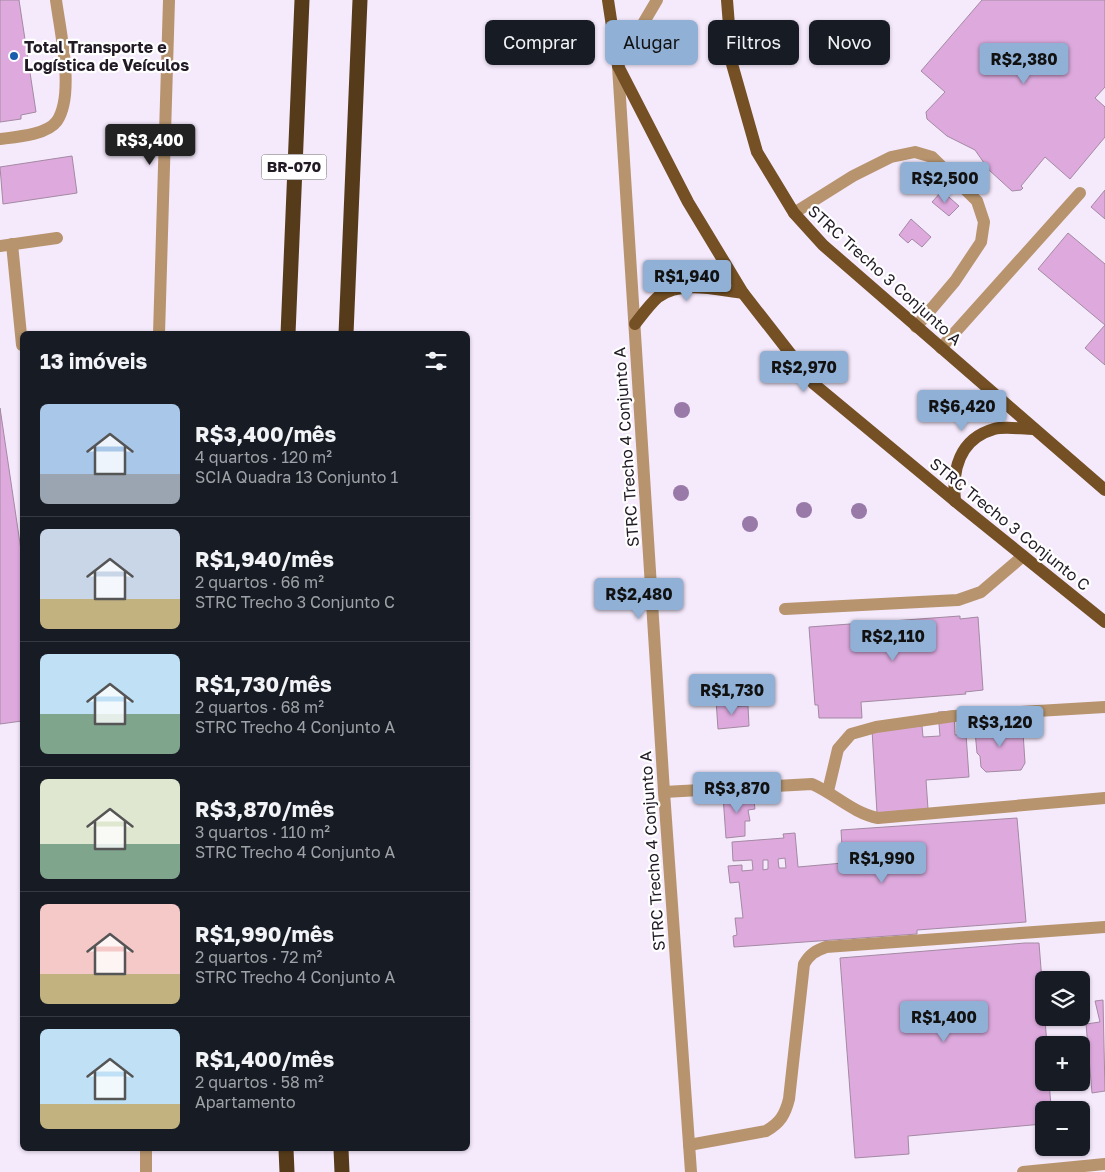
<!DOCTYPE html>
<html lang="pt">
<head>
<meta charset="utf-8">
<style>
	:root { --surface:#171b24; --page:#20242c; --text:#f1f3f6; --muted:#9ea1a6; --line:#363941; --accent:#90b0d5 }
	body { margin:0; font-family:"Golos Text",sans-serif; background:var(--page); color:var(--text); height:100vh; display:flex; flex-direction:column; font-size:19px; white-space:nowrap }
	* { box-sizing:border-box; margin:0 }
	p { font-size:16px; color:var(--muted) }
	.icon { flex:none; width:28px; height:28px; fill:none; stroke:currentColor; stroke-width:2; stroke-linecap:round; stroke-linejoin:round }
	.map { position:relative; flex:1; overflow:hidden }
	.sheet { position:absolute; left:20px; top:331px; width:450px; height:820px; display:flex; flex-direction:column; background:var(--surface); border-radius:8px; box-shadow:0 1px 4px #0004 }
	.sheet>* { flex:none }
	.top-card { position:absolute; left:485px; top:20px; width:475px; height:45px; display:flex; gap:10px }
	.fabs { position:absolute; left:1035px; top:971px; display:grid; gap:10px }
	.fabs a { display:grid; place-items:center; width:55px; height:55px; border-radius:8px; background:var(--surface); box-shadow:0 1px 4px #0004; font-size:25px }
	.price { position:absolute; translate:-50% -42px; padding:0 11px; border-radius:5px; background:var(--accent); color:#111; font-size:16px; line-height:32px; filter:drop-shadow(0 1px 2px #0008) }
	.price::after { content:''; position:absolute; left:50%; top:30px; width:15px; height:11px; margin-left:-8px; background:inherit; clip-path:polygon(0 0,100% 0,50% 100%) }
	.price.selected { background:#222; color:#fff }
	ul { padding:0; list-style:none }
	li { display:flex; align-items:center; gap:15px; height:125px; padding:0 20px }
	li+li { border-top:1px solid var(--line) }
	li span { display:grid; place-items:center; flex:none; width:140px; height:100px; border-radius:8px; color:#555 }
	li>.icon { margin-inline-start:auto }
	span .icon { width:60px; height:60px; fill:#fffc; stroke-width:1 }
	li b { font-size:21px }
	h2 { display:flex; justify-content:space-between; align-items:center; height:60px; padding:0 20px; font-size:21px }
	.tag { padding:0 18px; border-radius:8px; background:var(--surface); box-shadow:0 1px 4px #0004; font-size:18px; line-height:45px }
	.tag.selected { background:var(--accent); color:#111 }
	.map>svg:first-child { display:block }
</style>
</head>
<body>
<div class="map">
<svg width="1105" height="1172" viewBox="0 0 1105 1172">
	<rect width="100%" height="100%" fill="#f5e9fc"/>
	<g fill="#deaade" stroke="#a389a2" fill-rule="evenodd">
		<path d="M 0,0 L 19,0 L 36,112 L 21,115 L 21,119 L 0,122 Z"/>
		<path d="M 982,0 L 1105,0 L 1105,87 L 1095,98 L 1105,107 L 1105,137 L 1070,179 L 1045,157 L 1021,186 L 1023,188 L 1021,190 L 1012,191 L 989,170 L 975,150 L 947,136 L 927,119 L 926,112 L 945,92 L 921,71 Z"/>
		<path d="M 72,156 L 77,193 L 3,204 L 0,167 Z"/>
		<path d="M 1105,190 L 1105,219 L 1091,207 Z"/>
		<path d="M 942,191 L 959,206 L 949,216 L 932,202 Z"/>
		<path d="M 911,219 L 931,237 L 922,247 L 912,239 L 908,243 L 899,235 Z"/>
		<path d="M 1068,233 L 1105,264 L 1105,325 L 1038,269 Z"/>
		<path d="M 1105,325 L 1105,365 L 1085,348 Z"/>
		<path d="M 0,408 L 22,557 L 22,721 L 0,724 Z"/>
		<path d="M 960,616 L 960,619 L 978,617 L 983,690 L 965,692 L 966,694 L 861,702 L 862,718 L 819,718 L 818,705 L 815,705 L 809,627 Z"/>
		<path d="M 716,700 L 726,700 L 727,707 L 748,706 L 749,726 L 718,729 Z"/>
		<path d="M 954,711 L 955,735 L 966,734 L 969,777 L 926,780 L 928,809 L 877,813 L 872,730 L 922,726 L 923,737 L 940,736 L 938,712 Z"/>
		<path d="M 1003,724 L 1006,727 L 1017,726 L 1023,732 L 1025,763 L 1021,770 L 986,772 L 981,767 L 980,756 L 977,753 L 975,731 L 980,725 Z"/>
		<path d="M 753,794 L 755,809 L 748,810 L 750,821 L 745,821 L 745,836 L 726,838 L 723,796 Z"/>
		<path d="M 1017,818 L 1026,922 L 917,930 L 917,934 L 734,947 L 733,936 L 737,935 L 735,918 L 743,918 L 739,882 L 730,883 L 728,866 L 742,865 L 742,871 L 753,870 L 752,860 L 733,861 L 732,842 L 784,838 L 783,834 L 795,833 L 798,867 L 843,863 L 841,830 ZM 785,858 L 786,868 L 779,868 L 778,859 ZM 763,860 L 768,860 L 768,869 L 763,870 Z"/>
		<path d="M 1025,943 L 1039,943 L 1047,1045 L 1044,1045 L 1044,1082 L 1049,1082 L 1051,1106 L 1049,1110 L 1044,1110 L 1043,1124 L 908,1136 L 909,1154 L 855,1158 L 840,958 Z"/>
		<path d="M 1103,1000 L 1105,1091 L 1092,1093 L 1086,1024 L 1100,1022 L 1095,1001 Z"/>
	</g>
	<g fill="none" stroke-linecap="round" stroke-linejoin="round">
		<g stroke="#b7946d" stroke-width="12">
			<path d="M 657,0 L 618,66 L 664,792 L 691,1172"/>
			<path d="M 0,139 C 16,137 47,135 57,121 C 75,94 60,31 56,0"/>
			<path d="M 794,213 L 853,176 L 891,157 L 915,152 L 932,157 L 977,201 L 984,222 L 981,242 L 955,281 L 916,327"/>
			<path d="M 12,244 L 22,345"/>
			<path d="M 0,246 L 57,238"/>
			<path d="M 159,334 L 169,0"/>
			<path d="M 941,348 L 1080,193"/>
			<path d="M 785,609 L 958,600 L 981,592 L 1023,556"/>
			<path d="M 828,791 L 838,749 L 851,734 L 876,727 L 954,716 L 1105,707"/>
			<path d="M 664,792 L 812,784 C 835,794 853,813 878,818 L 1105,798"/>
			<path d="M 689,1145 L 766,1131 C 780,1123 785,1115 789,1099 L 804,964 C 810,954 815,951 826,947 L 1105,927"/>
			<path d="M 146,1149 L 146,1172"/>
			<path d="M 1023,1172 L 1105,1164"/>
		</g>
		<g stroke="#745024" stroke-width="12">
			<path d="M 608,0 L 618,66 L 688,202 L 743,293 L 814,384 L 955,501 L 1105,622"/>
			<path d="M 727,0 L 732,64 L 757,152 L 794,213 L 823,245 L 1105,490"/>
			<path d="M 635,324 C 642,315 650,304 658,297 C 682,280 717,290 743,293"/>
			<path d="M 955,501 C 952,470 959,439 994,429 C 1005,426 1022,429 1033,429"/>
		</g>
		<g stroke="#563b1a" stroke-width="15">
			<path d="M 288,334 L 302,0"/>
			<path d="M 346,334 L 360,0"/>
			<path d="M 286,1149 L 287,1172"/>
			<path d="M 341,1149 L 342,1172"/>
		</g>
	</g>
	<g fill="#9879a8">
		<circle cx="682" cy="410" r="8"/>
		<circle cx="681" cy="493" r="8"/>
		<circle cx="804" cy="510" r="8"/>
		<circle cx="859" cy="511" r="8"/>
		<circle cx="750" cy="524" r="8"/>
	</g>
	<circle fill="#1a5dad" stroke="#fff" stroke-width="2" cx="14" cy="56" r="5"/>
	<g text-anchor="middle" stroke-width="4.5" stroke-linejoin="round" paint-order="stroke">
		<rect fill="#fff" stroke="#645f67" stroke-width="1" x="261.5" y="154.5" width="65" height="25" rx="4"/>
		<g font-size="15" font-weight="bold" fill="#221b26">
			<text x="294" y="172">BR-070</text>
		</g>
		<g font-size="16" font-weight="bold" fill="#221b26" stroke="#fff" text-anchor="start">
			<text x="24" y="53">Total Transporte e<tspan x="24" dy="18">Logística de Veículos</tspan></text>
		</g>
		<g font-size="16" fill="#221b26" stroke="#fff">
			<text transform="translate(885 275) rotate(42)" y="6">STRC Trecho 3 Conjunto A</text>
			<text transform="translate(626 447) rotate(-94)" y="6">STRC Trecho 4 Conjunto A</text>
			<text transform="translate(1010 524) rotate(39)" y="6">STRC Trecho 3 Conjunto C</text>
			<text transform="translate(652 851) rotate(-94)" y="6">STRC Trecho 4 Conjunto A</text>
		</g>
	</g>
</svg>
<div class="fabs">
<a><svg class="icon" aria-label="layers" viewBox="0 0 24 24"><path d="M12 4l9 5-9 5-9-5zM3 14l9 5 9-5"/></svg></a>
<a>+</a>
<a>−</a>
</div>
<b class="price" style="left:1024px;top:85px">R$2,380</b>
<b class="price selected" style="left:150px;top:166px">R$3,400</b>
<b class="price" style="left:945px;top:204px">R$2,500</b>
<b class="price" style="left:687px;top:302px">R$1,940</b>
<b class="price" style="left:804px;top:393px">R$2,970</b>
<b class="price" style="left:962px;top:432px">R$6,420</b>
<b class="price" style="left:639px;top:620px">R$2,480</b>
<b class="price" style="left:893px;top:662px">R$2,110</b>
<b class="price" style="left:732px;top:716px">R$1,730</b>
<b class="price" style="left:1000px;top:748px">R$3,120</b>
<b class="price" style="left:737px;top:814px">R$3,870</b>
<b class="price" style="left:882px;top:884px">R$1,990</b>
<b class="price" style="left:944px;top:1043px">R$1,400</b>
<div class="top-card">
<a class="tag">Comprar</a>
<a class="tag selected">Alugar</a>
<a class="tag">Filtros</a>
<a class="tag">Novo</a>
</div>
<section class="sheet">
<h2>13 imóveis<svg class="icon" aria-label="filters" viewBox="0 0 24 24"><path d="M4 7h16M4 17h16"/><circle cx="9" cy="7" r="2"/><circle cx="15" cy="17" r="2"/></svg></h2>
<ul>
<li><span style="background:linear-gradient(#a9c7e8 70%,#9aa5b1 0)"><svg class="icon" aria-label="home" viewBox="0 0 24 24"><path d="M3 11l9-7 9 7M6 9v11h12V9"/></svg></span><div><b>R$3,400/mês</b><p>4 quartos · 120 m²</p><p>SCIA Quadra 13 Conjunto 1</p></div></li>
<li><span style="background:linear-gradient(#c9d6e8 70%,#c2b280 0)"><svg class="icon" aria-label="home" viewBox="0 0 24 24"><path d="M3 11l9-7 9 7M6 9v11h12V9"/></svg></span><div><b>R$1,940/mês</b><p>2 quartos · 66 m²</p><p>STRC Trecho 3 Conjunto C</p></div></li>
<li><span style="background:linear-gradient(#bfe0f5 60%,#7fa58c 0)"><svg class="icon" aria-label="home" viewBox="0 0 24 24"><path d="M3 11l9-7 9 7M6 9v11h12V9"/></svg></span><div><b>R$1,730/mês</b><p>2 quartos · 68 m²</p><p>STRC Trecho 4 Conjunto A</p></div></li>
<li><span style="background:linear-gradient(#dfe7d0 65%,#7fa58c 0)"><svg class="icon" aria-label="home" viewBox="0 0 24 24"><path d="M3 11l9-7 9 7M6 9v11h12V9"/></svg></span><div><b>R$3,870/mês</b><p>3 quartos · 110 m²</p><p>STRC Trecho 4 Conjunto A</p></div></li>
<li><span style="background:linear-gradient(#f6c9c9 70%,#c2b280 0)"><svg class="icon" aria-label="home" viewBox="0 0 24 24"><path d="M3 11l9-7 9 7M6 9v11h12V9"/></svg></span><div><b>R$1,990/mês</b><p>2 quartos · 72 m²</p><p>STRC Trecho 4 Conjunto A</p></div></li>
<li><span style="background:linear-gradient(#bfe0f5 75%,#c2b280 0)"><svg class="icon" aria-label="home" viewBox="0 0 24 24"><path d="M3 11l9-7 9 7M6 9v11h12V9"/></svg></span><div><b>R$1,400/mês</b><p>2 quartos · 58 m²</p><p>Apartamento</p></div></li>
</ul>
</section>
</div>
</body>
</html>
